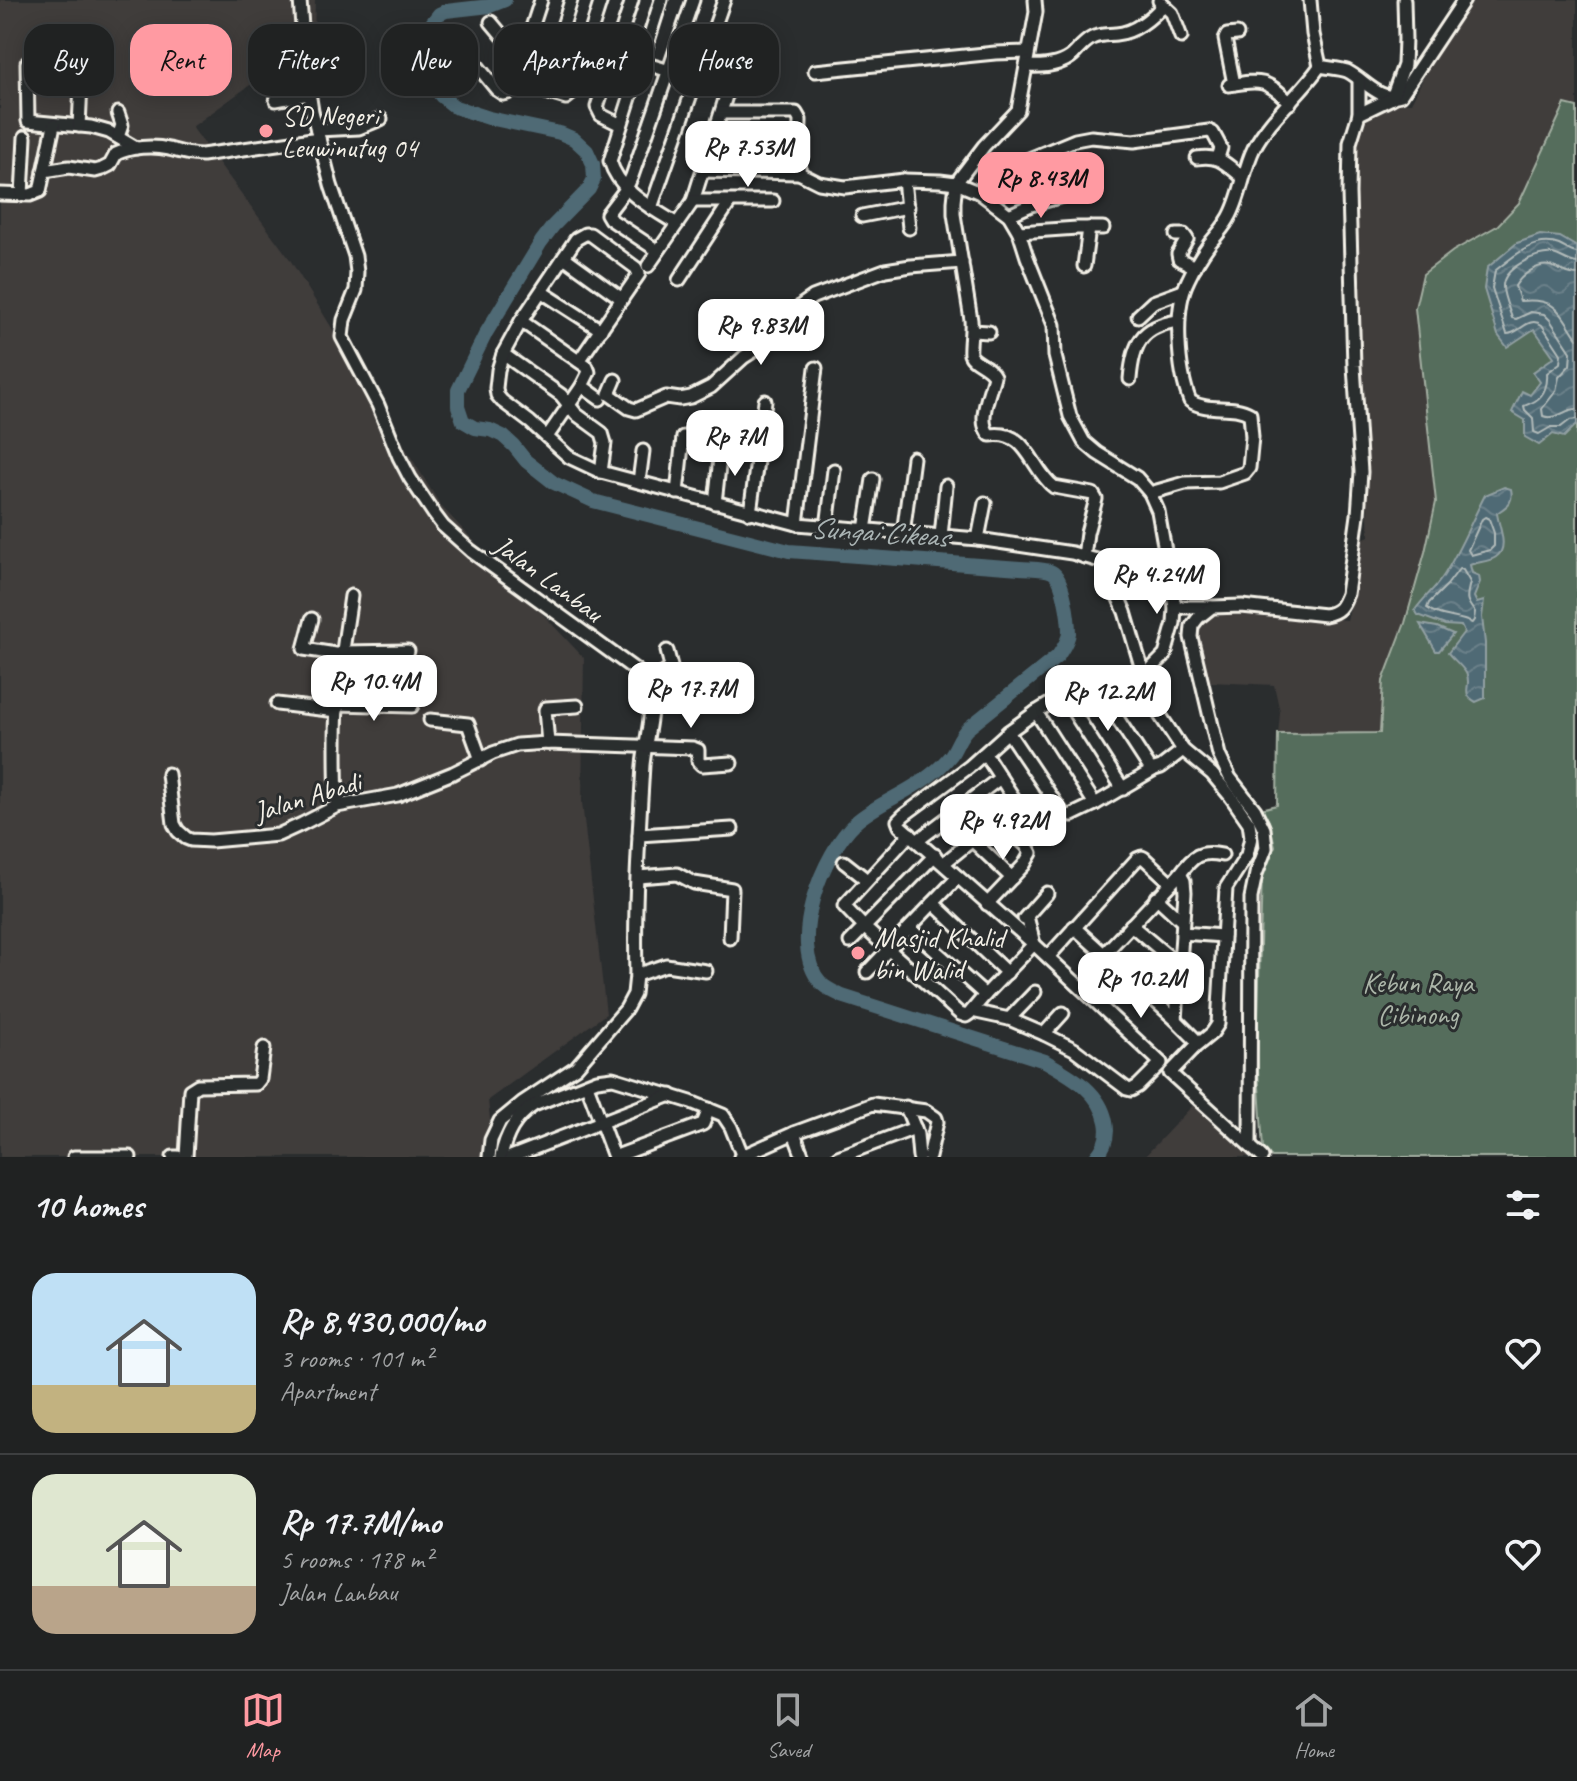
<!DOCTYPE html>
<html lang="en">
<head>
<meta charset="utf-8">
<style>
	:root { --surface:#202222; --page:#282a2a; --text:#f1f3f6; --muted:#a2a4a5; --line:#3d3f40; --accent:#ff9aa2 }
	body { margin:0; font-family:Caveat,sans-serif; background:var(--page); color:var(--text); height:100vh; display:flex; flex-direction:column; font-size:30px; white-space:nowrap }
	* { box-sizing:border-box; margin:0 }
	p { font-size:26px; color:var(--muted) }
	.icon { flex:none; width:44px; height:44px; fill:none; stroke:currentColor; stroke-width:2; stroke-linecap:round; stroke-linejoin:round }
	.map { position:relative; height:1157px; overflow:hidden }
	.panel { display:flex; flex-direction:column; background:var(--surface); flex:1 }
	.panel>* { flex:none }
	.top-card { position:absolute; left:24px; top:24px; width:800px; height:72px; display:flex; gap:16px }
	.price { position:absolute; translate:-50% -68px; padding:0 18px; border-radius:16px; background:#fff; color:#222; font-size:26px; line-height:52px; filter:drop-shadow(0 2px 4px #0008) }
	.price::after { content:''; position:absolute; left:50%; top:48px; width:24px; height:18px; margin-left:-12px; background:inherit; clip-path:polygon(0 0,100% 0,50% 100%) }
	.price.current { background:var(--accent); color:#111 }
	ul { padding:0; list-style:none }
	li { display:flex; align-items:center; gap:24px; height:200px; padding:0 32px }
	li+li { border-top:2px solid var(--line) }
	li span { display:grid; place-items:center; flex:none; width:224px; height:160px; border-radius:24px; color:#555 }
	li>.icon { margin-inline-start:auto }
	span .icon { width:96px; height:96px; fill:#fffc; stroke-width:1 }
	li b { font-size:34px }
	h2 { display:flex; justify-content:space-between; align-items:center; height:96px; padding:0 32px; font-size:34px }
	.tag { padding:0 28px; border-radius:24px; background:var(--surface); box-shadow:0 4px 20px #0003,0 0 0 2px var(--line); font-size:28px; line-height:72px }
	.tag.current { background:var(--accent); color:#111 }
	.dock { display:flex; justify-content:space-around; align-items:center; height:112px; border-top:2px solid var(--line); background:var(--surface); font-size:22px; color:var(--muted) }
	.dock a { display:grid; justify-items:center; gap:4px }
	.dock .current { color:var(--accent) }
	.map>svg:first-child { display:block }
</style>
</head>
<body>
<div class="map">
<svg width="1577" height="1157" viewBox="0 0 1577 1157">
	<defs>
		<pattern id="water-waves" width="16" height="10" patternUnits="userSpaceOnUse" patternTransform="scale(2)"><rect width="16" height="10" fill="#506a75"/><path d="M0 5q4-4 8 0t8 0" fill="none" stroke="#6a8089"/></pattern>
	</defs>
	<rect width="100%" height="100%" fill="#2a2d2e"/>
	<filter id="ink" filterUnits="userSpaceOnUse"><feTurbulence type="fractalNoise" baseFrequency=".0125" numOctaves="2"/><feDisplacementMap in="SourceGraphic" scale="16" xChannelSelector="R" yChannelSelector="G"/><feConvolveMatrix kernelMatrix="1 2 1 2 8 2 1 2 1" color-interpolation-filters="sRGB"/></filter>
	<g filter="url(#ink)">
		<g fill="#3f3c3b">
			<path d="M 0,0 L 315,0 L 314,39 L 192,127 L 289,258 L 441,506 L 584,658 L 582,802 L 606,1014 L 488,1100 L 494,1157 L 0,1157 Z"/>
			<path d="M 1472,0 L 1577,0 L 1577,1157 L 1259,1157 L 1263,1148 L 1257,1055 L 1258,920 L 1262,871 L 1275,846 L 1269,821 L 1261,809 L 1277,805 L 1277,747 L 1280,712 L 1274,685 L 1210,682 L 1195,635 L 1204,620 L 1214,610 L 1228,608 L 1347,620 L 1357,581 L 1360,540 L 1369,536 L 1359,350 L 1355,157 L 1362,120 L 1393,103 L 1411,103 L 1426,72 Z"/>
			<path d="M 1195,1103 L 1253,1157 L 1144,1157 Z"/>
		</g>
		<path fill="#546d5b" stroke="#a4afa2" stroke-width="2" d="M 1565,104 L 1577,107 L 1577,1157 L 1272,1157 L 1263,1149 L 1257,1055 L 1262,871 L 1275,846 L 1269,821 L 1261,809 L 1277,805 L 1278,734 L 1380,733 L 1383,681 L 1405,623 L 1425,552 L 1436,502 L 1415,308 L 1423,274 L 1453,251 L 1497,226 L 1519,203 Z"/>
		<g fill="url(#water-waves)" stroke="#92a0a3" stroke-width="2">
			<path d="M 1540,235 L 1560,237 L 1577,247 L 1577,424 L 1564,437 L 1553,434 L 1539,445 L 1525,437 L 1525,420 L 1512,412 L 1522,391 L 1530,395 L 1540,382 L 1533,372 L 1554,357 L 1534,329 L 1507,347 L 1498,335 L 1484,289 L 1487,268 L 1517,243 Z"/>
			<path d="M 1504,487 L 1511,489 C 1514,503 1507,506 1497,513 C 1498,525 1510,548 1496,557 C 1489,562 1477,562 1470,565 L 1472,573 L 1479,576 L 1480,582 L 1474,597 L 1477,603 L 1484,601 L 1482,617 L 1485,643 L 1485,698 L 1476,702 C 1459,693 1473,685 1466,673 C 1462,666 1453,659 1448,653 L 1464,632 L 1461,626 L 1445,625 L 1418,615 L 1415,610 C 1424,597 1436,588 1444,575 C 1460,550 1471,522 1485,495 Z"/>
			<path d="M 1420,624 L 1437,627 L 1453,634 L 1439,651 L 1436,651 Z"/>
		</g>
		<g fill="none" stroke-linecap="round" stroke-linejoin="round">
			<g stroke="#b2bbba" stroke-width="2">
				<path d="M 1577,253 C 1569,252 1566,248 1559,245 C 1535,236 1512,257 1495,271 L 1492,288 L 1507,334 C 1520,334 1528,315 1542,325 L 1561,354 L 1560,363 L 1547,373 C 1548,383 1545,395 1535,401 C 1532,403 1528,404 1524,406 L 1525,410 L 1533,418 L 1534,432 L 1539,434 L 1551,427 L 1561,427 L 1570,420 L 1577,419"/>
				<path d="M 1577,263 C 1567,262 1562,256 1553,254 C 1537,251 1502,269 1503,287 C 1503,296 1509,309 1512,318 L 1516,319 L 1531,312 L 1544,314 L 1550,320 L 1571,352 L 1570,365 L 1559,377 L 1556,391 L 1542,409 L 1543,416 C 1556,421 1564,409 1577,409"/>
				<path d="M 1577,275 C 1565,274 1561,269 1550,266 C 1537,263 1521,276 1515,286 L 1520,301 C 1556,297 1559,311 1577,338"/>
				<path d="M 1485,517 L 1489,519 L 1494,533 L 1494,546 L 1490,550 L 1471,555 L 1468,550 L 1482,519 Z"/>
				<path d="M 1459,569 L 1463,570 L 1470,582 C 1467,597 1464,599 1475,612 L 1474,620 L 1472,623 C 1458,616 1440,618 1427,608 L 1429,603 L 1447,585 Z"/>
			</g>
			<path stroke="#506a75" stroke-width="14" d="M 505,0 L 490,6 L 446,11 L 439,14 L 432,23 L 433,85 L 441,96 L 455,107 L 489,118 L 560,133 L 574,139 L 587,151 L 593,164 L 594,179 L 589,189 L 553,226 L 541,242 L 486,333 L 458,390 L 458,406 L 463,421 L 475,428 L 490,430 L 503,436 L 514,446 L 526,461 L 554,483 L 593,501 L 789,551 L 1020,568 C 1030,569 1044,568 1052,572 C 1064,578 1069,620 1069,633 C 1068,642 1062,649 1058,656 L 967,729 C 959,737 957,746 951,755 C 946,761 940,768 934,772 C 911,792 877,803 856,822 C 823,852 786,944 821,983 C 826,989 835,992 842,996 L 1045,1061 C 1071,1076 1100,1091 1106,1122 C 1109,1136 1105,1147 1096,1157"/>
			<g stroke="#f4f1e8" stroke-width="17">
				<g id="minor">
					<path d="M 300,0 L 305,66 L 312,111 L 331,185 L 355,256 L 357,272 L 356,290 L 344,320 L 342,337 L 378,405 L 399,457 L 410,478 L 434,514 L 443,526 L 471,551 L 637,671 C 643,677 649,682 651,691 C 654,710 645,744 643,765 C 639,835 634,905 636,975 L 634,994 L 626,1009 L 576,1067 L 523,1102 L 500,1121 L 491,1140 L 489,1157"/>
					<path d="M 571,0 L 544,88 L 546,92 L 566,98 L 571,94 L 601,0"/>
					<path d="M 661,0 L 610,161 C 619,192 652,208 677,224"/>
					<path d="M 1035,0 L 1036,12 L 1018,110 L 984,146 L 956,183 L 954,202 L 954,214 L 971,320 C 972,329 969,348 970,354 C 973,363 989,365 994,376 C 990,393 976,422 990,435 C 1028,429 1031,470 1054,487 L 1093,494 L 1096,499 L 1087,533 L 1084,557"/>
					<path d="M 1159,1 L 1172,13 L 1181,37"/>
					<path d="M 491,22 L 522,59"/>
					<path d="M 531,30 L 697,79 L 716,87 L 726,96 L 693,201 L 648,266"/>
					<path d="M 461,46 L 497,90 L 503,94 L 508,93 L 513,86 L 541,0"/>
					<path d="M 27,63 L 28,121 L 91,127 L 109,132 L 136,148"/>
					<path d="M 1026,66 C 1042,67 1061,66 1073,55 C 1079,49 1084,42 1092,38 C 1100,34 1108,35 1116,34 C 1134,33 1152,18 1163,5"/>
					<path d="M 1320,66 C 1328,68 1338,68 1347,71 C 1365,80 1379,102 1401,95 L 1464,0"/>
					<path d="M 815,71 L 995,53 L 1028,52"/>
					<path d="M 1234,84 L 1225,39 L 1227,35 L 1237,34"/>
					<path d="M 1229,85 C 1261,80 1267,79 1290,103"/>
					<path d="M 276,100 L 309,94"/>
					<path d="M 118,113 L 122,125 L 118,137"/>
					<path d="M 722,113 L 796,113 L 800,120 L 799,173"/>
					<path d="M 1359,114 L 1359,80"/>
					<path d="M 621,125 L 601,115 L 597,107 L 632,0"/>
					<path d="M 79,126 L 82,63"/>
					<path d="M 317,130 L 359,128 L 381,119"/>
					<path d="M 712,142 L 799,143"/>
					<path d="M 1197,158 C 1219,154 1226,164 1242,177"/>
					<path d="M 1029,159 L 1075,140 L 1091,137 L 1134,141 L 1209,131 L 1213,133 L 1221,148 L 1218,158"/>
					<path d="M 44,171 L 69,167 L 95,171 L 102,169 L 110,165 L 116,154 C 131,147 152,145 169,149 C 180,152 190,155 202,155 L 319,138"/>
					<path d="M 703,171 L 799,173 L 819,183 L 845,187 L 904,180 L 940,181 L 956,183 L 980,193 L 1009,215 L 1019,232 L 1027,257 L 1054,325 L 1055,356 L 1070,416 L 1084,442 L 1097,453 L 1137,478 L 1150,493 L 1158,511 L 1175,607 L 1174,623 L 1165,655 L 1144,676"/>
					<path d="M 904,180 L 909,228"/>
					<path d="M 0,194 L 30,195 L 40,191 L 54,125"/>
					<path d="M 22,195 L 25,137"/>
					<path d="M 693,201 L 773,201"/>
					<path d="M 651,208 L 724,0"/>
					<path d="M 1009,215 L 1031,205 L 1062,196"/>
					<path d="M 862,216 L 908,207"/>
					<path d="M 1019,232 L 1077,228 L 1103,228"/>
					<path d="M 1176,235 L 1184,235 L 1187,239 L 1178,254 L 1179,259 L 1195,267"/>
					<path d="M 658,251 L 610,219 L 607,214 L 626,189 L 632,176 L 693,0"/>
					<path d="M 564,257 L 622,299"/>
					<path d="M 1084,266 L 1089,228"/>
					<path d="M 679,280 L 730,202"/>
					<path d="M 542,292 L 601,330"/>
					<path d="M 1138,316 L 1153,302 L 1183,291"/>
					<path d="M 521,321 L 587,367 L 589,372 L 582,386 L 547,437"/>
					<path d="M 972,331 L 989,332"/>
					<path d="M 503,354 L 561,395 L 576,414 L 602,433 L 605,443 L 601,472"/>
					<path d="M 579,361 L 639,274 L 636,268 L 590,234 L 585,234 L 576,239 L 521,321 L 503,354 L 498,370 L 496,388 L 497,395 L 502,401 L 530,422 L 569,457 L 601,472 L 797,524 L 978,539 L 1072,553 L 1100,561 L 1105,567 L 1125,612 L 1144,676 L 1141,683 L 1144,691 L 1183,750 L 1212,774 L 1231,797 L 1249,823 L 1251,837 L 1247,855 L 1226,888 L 1218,1024 L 1212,1033 L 1195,1047 L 1170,1073 L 1262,1157"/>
					<path d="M 1130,379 C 1133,344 1141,326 1178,321"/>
					<path d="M 615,380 L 609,394 L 629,408 L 636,410 L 666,397 L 680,399 L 691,397 L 711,387 L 744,357 L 771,340 L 803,304 L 813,297 L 885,270 L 911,266 L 962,262"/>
					<path d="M 582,386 L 600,399"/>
					<path d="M 639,482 L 643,451"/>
					<path d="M 677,493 L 683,437"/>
					<path d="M 1150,493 L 1185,483 L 1219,482 L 1245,473 L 1249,468 L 1252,437 L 1250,414 C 1232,403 1208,413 1190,401 C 1178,371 1173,309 1188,280 C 1194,267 1202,254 1210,243 C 1217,235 1224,227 1229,218 C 1241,198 1243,170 1254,148 C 1270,117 1300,95 1320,66 L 1313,34 L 1310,0"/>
					<path d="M 715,503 L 721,449"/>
					<path d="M 750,513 L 765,401"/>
					<path d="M 797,524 L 816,368"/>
					<path d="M 827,527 L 834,470"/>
					<path d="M 865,530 L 873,479"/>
					<path d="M 903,534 L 913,458"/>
					<path d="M 941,536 L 946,486"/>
					<path d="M 978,539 L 985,503"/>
					<path d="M 1175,607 L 1211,607"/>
					<path d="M 312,619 L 304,649 L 342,655"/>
					<path d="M 343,652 L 408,651"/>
					<path d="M 650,689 L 658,677 L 667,671 L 671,666 L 667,651"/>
					<path d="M 1063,695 L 1123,789"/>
					<path d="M 277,704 L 337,711"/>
					<path d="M 337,704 L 412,706"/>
					<path d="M 1036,712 L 1095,804 L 1153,770"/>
					<path d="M 430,720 L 468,724 L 481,760"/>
					<path d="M 1008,732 L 1061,811"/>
					<path d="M 548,743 L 545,710 L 546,708 L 577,706"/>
					<path d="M 985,754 L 1028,820"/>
					<path d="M 168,774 L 174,824 L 178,831 L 186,838 L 191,840 L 211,841 L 278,835 L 302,824 L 337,806 L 398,795 L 453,773 L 493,753 L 517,745 L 548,743 L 693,748 L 698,750 L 698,761 L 702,765 L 731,763"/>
					<path d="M 337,806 C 336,772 335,740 337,706 C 339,669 346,633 351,596"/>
					<path d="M 1072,815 L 1095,804"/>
					<path d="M 910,834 L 844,906 L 865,928 L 960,1014 L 966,1016 L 969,1014 L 985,995 L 1034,944 L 1027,916"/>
					<path d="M 639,835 L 732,829"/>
					<path d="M 917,841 L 1000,778"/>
					<path d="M 973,841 L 1012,878"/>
					<path d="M 844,862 L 867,880"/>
					<path d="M 944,863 L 1017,804"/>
					<path d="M 1180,874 C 1193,856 1200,850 1222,855"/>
					<path d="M 638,877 L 677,874 L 694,883 L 732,889 L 730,938"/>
					<path d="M 1156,897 L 1182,921"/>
					<path d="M 933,903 L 1007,973"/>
					<path d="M 987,904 L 1024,865 L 1031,853 L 1027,846 L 998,820"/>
					<path d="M 1024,919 L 1047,893"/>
					<path d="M 1131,925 L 1181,967"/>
					<path d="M 1074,927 L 1176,1020 L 1199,1043"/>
					<path d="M 910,928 L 985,995"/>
					<path d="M 1182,933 L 1223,936"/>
					<path d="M 850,942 L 935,855"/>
					<path d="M 1104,954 L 1180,874 L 1184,881 L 1185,892 L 1176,1020"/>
					<path d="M 1048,957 L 1137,859 L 1142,857 L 1144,858 L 1171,883"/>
					<path d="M 867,972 L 958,877"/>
					<path d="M 636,975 L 666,965 L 706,971"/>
					<path d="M 972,1011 L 1009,1019 L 1044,1034 L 1074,1049 L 1127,1089 L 1131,1090 L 1138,1086 L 1161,1063 L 1034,944 L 900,826 L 898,821 L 904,815 L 969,767 L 1008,732 L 1036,712 L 1089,680 L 1095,684 L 1151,770 L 1161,767 L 1183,750"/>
					<path d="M 1009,1019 L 1035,992"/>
					<path d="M 1044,1034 L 1063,1013"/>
					<path d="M 587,1085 L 614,1157 L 703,1124 L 709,1109"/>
					<path d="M 906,1107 L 917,1134 L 919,1157"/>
					<path d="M 794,1133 L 803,1157"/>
					<path d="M 1250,1146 L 1251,898 L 1256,874 L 1266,848 L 1264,829 L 1255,810 L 1230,778 L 1219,755 L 1191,637 L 1192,626 L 1198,618 L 1212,607 L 1242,606 L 1325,615 C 1339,612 1342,607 1347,594 L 1358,515 L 1361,472 L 1354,366 L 1349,193 L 1350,143 L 1359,114 L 1392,98 L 1404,65 L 1405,39 L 1404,0"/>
					<path d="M 74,1157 L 130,1157"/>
					<path d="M 173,1157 L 178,1157"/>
					<path d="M 186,1157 L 190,1090 L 198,1085 L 256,1084 L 260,1079 L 264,1048"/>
					<path d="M 501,1157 C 506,1135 514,1118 534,1105 L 597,1080 L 613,1078 L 691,1102 L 723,1115 L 731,1127 L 743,1157"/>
					<path d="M 511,1157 L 671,1095"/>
					<path d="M 740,1157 L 794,1133 L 873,1104 L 926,1111 L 936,1118 L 937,1122 L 929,1157"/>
					<path d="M 838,1157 L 915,1128"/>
				</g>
			</g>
			<use href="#minor" stroke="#2a2d2e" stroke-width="11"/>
		</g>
	</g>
	<g fill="#ff9aa2" stroke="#2a2d2e" stroke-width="3">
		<circle cx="266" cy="131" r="8"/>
		<circle cx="858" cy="953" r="8"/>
	</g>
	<g text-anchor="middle" stroke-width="6" stroke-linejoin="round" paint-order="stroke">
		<g font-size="28" fill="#f4f1e8" stroke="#2a2d2e" text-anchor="start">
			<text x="282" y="125">SD Negeri<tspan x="282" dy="32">Leuwinutug 04</tspan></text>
			<text x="874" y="947">Masjid Khalid<tspan x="874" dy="32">bin Walid</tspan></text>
		</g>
		<g font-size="28" fill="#f4f1e8" stroke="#2a2d2e">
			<text transform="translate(549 578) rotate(36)" y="10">Jalan Lanbau</text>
			<text transform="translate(307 796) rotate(-17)" y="10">Jalan Abadi</text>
		</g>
		<g font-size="28" fill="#acb6a9" stroke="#2a2d2e">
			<text x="1418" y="992">Kebun Raya<tspan x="1418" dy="32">Cibinong</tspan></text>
		</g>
		<g font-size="30" font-style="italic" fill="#aab4b4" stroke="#2a2d2e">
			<text transform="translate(879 532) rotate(4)" y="10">Sungai Cikeas</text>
		</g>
	</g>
</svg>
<b class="price" style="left:748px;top:189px">Rp 7.53M</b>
<b class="price current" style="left:1041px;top:220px">Rp 8.43M</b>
<b class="price" style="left:761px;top:367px">Rp 9.83M</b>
<b class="price" style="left:735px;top:478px">Rp 7M</b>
<b class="price" style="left:1157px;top:616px">Rp 4.24M</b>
<b class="price" style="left:374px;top:723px">Rp 10.4M</b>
<b class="price" style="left:691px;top:730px">Rp 17.7M</b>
<b class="price" style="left:1108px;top:733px">Rp 12.2M</b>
<b class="price" style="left:1003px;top:862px">Rp 4.92M</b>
<b class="price" style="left:1141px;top:1020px">Rp 10.2M</b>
<div class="top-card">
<a class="tag">Buy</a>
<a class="tag current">Rent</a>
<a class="tag">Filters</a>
<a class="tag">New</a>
<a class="tag">Apartment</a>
<a class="tag">House</a>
</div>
</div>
<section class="panel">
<h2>10 homes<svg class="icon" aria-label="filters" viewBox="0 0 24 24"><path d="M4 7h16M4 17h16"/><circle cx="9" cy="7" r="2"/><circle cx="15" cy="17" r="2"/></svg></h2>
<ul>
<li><span style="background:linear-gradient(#bfe0f5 70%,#c2b280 0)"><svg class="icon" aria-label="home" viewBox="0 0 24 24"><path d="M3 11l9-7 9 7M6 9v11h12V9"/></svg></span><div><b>Rp 8,430,000/mo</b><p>3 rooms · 101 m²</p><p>Apartment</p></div><svg class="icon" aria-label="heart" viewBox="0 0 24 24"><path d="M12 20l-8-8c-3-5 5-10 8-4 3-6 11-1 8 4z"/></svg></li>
<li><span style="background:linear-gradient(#dfe7d0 70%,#b9a48a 0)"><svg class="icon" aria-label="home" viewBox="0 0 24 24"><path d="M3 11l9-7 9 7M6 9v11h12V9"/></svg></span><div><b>Rp 17.7M/mo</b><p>5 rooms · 178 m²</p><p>Jalan Lanbau</p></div><svg class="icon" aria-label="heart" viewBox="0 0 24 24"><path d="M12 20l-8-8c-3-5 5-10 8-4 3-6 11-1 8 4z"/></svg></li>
</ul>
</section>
<nav class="dock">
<a class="current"><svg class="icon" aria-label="map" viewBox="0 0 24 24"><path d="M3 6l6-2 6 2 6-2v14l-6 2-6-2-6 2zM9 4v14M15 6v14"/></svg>Map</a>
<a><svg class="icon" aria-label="saved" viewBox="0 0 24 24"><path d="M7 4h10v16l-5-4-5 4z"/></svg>Saved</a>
<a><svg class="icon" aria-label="home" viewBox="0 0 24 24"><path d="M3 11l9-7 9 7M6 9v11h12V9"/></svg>Home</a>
</nav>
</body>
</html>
